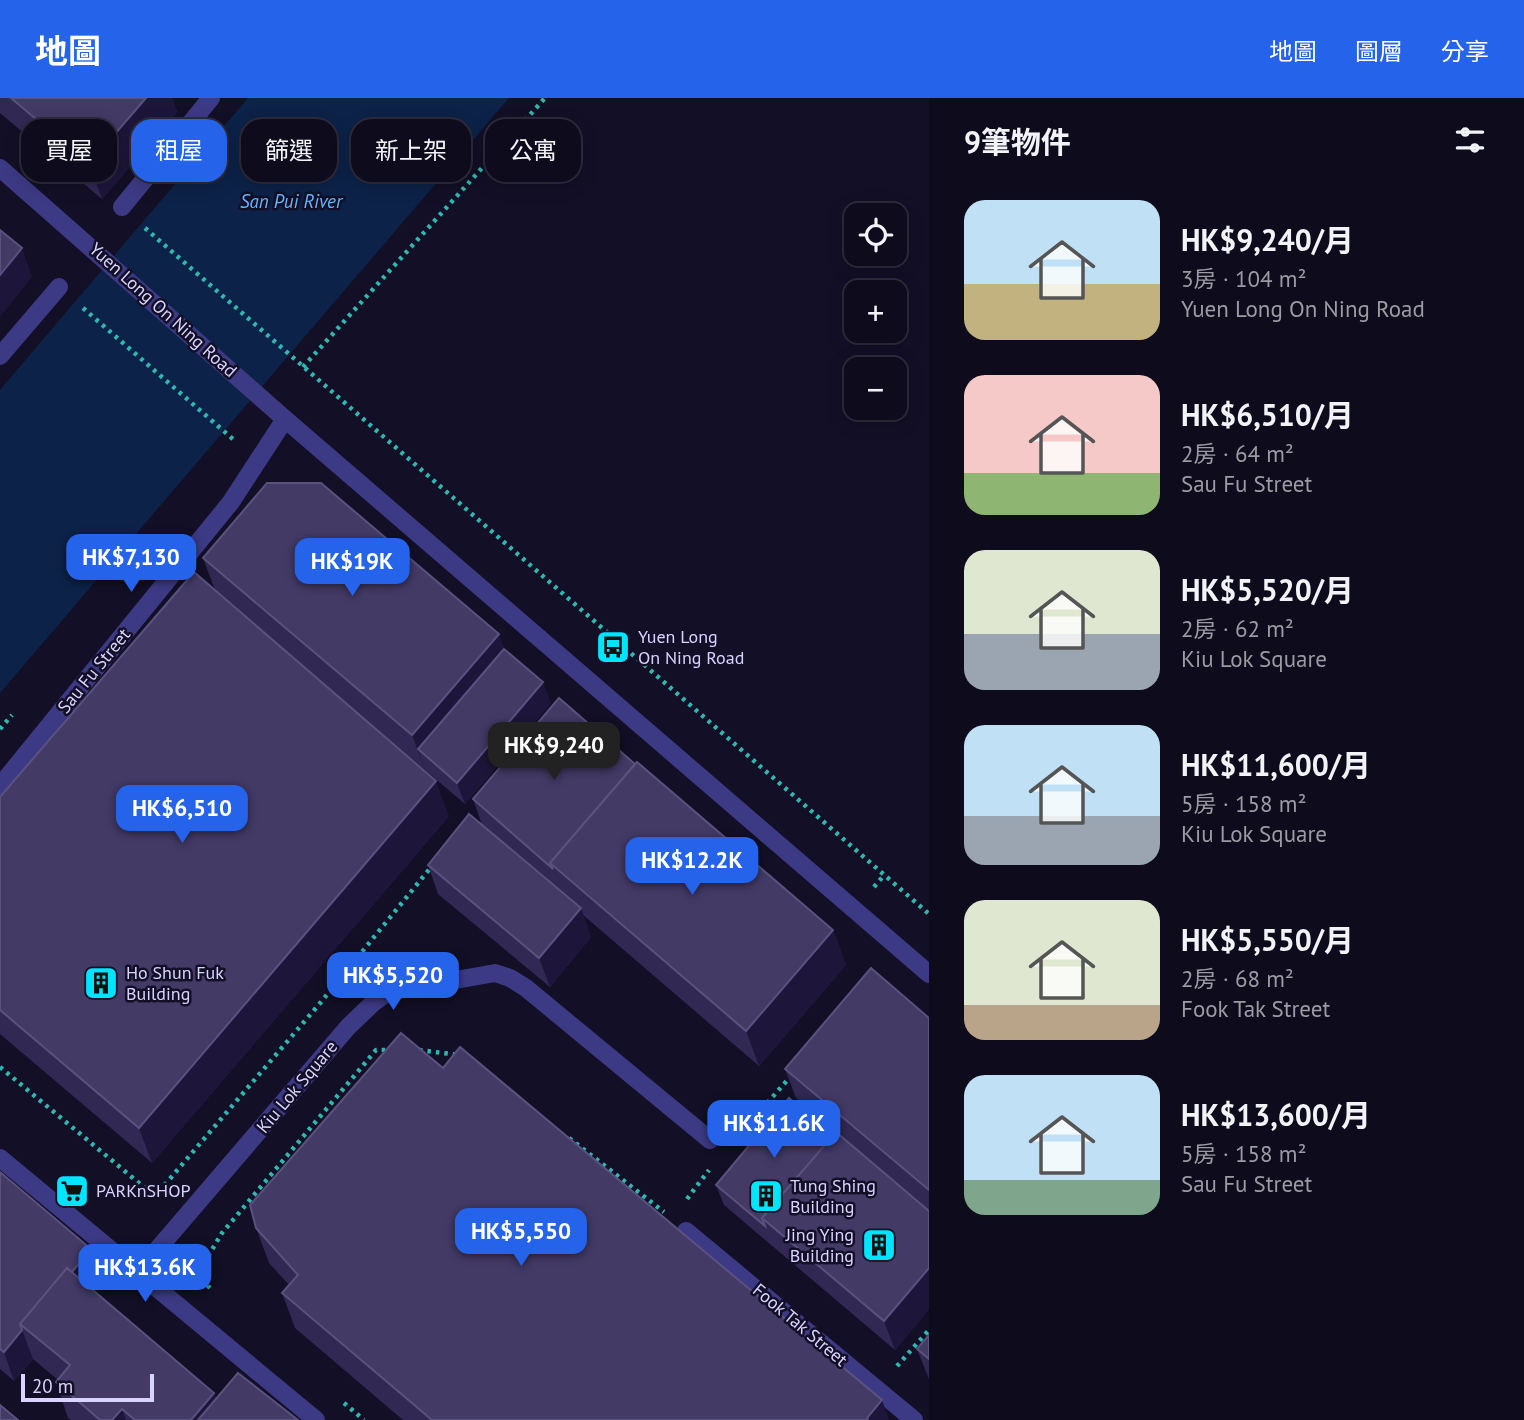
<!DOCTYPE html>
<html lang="zh-TW">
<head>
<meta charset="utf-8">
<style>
	:root { --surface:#0e0b1c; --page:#171425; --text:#f1f3f6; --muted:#9b9ba3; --line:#2e2b3b; --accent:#2563eb }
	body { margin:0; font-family:"PT Sans","Noto Sans TC",sans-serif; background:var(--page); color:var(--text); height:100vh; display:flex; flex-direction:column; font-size:26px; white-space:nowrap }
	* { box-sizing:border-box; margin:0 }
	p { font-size:23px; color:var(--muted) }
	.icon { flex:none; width:38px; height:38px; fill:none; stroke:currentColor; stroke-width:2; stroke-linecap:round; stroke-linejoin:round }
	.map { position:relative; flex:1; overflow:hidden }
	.sheet { display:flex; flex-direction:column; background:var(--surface); width:595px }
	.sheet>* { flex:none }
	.guide { position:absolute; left:21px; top:21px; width:665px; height:63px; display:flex; gap:14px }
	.controls { position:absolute; left:844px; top:105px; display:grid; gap:14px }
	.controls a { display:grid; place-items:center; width:63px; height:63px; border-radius:14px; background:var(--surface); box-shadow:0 4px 18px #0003,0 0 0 2px var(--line); font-size:35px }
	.scale { position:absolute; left:21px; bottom:18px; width:133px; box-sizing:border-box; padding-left:7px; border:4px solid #d9d4ff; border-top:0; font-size:19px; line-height:24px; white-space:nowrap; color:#d9d4ff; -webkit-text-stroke:5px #130f26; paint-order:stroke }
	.price { position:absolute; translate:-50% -60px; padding:0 16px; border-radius:14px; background:var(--accent); color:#fff; font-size:23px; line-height:46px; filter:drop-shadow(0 2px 4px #0008) }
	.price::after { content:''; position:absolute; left:50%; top:42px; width:21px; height:16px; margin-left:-10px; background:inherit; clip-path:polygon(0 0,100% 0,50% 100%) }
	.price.current { background:#222; color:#fff }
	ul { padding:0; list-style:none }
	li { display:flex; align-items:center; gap:21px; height:175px; padding:0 35px }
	li span { display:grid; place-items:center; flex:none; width:196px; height:140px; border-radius:21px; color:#555 }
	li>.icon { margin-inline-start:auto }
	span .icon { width:84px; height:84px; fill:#fffc; stroke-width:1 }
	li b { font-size:30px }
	h2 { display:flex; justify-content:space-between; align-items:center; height:84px; padding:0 35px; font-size:30px }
	.tag { padding:0 24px; border-radius:21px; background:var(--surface); box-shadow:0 4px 18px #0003,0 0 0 2px var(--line); font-size:24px; line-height:63px }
	.tag.current { background:var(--accent); color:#fff }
	header { display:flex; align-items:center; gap:42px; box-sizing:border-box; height:98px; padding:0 35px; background:var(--accent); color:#fff }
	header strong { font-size:33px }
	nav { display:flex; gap:38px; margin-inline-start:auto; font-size:24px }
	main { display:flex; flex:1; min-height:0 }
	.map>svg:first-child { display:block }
</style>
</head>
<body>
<header>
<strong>地圖</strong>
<nav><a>地圖</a><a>圖層</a><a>分享</a></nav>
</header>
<main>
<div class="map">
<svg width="929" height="1322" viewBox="0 0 929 1322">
	<rect width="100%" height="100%" fill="#130f26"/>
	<path fill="#0c2248" d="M 248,0 L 509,0 L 0,595 L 0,292 Z"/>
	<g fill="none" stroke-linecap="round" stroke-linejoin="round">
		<g stroke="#2fb8b0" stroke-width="4.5" stroke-dasharray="3.5 5" stroke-linecap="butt">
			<path d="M 145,130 L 929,816"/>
			<path d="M 83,210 L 234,342"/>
			<path d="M 303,269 L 545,0"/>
			<path d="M 0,631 L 12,617"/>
			<path d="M 874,789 L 885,776"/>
			<path d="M 419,952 L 459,957"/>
			<path d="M 0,969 L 151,1095 L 162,1090 L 321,904 L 432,768"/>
			<path d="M 739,1037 L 791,978"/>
			<path d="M 569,1040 L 664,1114"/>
			<path d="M 687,1101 L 709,1072"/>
			<path d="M 210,1190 L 208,1188 L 204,1165 L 222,1135 L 376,952 L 389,952"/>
			<path d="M 897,1268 L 929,1232"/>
			<path d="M 344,1305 L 364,1322"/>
		</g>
		<g stroke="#3d3a85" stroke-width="18">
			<path d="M 122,109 L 211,0"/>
			<path d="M 0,258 L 59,189"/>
			<path d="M 686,1133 L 914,1322"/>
		</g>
		<g stroke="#3d3a85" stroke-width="18">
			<path d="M 0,688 L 231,404 L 285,321"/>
			<path d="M 0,1060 L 316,1322"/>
			<path d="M 138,1174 L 348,929 L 373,905 L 388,894 L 495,875 L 510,880 L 526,890 L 710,1042"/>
		</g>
		<path stroke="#3d3a85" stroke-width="18" d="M 0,70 L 285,321 L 929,876"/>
	</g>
	<g fill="#312854">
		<path d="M 0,0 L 172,0 L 177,14 L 102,101 L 0,15 Z"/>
		<path d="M 203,460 L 504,551 L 551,605 L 465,706 L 319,582 L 449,718 L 152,1065 L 0,936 L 0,699 L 215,492 Z"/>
		<path d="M 473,701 L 833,832 L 846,867 L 759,968 L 583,817 L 591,839 L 550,889 L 438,796 L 428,767 L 482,727 Z"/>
		<path d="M 929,920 L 929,1113 L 796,1000 L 785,971 Z"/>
		<path d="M 443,970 L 889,1322 L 403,1322 L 295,1230 L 282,1195 L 289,1187 L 269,1165 L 256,1130 Z"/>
		<path d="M 833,1038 L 929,1113 L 929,1211 L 895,1252 L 724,1107 L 716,1087 Z"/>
		<path d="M 0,1074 L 101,1180 L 92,1191 L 214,1295 L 216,1300 L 298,1322 L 71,1322 L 68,1320 L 56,1284 L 58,1282 L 33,1261 L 14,1283 L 0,1271 Z"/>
		<path d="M 929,1237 L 929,1281 L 917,1251 Z"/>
	</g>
	<g fill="#1d163a">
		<path d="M 146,0 L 172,0 L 177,14 L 102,101 L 89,66 Z"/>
		<path d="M 22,150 L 32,179 L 0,219 L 0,177 Z"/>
		<path d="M 499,536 L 511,571 L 418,651 L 425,672 L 412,637 Z"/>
		<path d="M 543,584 L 551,605 L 465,706 L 457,685 Z"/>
		<path d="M 436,683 L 449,718 L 152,1065 L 139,1030 Z"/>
		<path d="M 581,810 L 591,839 L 550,889 L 539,860 Z"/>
		<path d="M 833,832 L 846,867 L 759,968 L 746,933 Z"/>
		<path d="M 91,1151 L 101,1180 L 45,1247 L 24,1229 Z"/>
		<path d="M 929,1170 L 929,1211 L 895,1252 L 884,1223 Z"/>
		<path d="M 22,1232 L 33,1261 L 14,1283 L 4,1254 Z"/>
		<path d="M 214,1295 L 224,1322 L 191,1322 Z"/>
		<path d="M 882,1302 L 889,1322 L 868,1322 L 867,1320 Z"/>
		<path d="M 122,1311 L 126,1322 L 112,1322 Z"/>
	</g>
	<g fill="#433a66" stroke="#5a527e" stroke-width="2">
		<path d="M 11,0 L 146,0 L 89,66 Z"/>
		<path d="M 0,132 L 22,150 L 0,177 Z"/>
		<path d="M 267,385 L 321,385 L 499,536 L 412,637 L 203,460 Z"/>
		<path d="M 194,474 L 436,683 L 139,1030 L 0,912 L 0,699 Z"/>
		<path d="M 504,551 L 543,584 L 457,685 L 418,651 Z"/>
		<path d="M 559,600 L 635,666 L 550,765 L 553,771 L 473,701 Z"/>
		<path d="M 637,664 L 833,832 L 746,933 L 550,765 Z"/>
		<path d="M 469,716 L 581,810 L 539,860 L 428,767 Z"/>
		<path d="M 871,870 L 929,920 L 929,1092 L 785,971 Z"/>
		<path d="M 401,935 L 443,970 L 460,949 L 882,1302 L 867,1320 L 868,1322 L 432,1322 L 282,1195 L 298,1177 L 256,1130 L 250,1107 Z"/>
		<path d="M 789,1000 L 833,1038 L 762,1120 L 765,1128 L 716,1087 Z"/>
		<path d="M 836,1034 L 929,1113 L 929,1170 L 884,1223 L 762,1120 Z"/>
		<path d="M 0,1074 L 91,1151 L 72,1174 L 67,1170 L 20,1226 L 22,1232 L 4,1254 L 0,1251 Z"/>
		<path d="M 67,1170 L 214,1295 L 191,1322 L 135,1322 L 122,1311 L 112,1322 L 100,1322 L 56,1284 L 70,1267 L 20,1226 Z"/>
		<path d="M 929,1237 L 929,1261 L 917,1251 Z"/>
		<path d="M 238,1275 L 298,1322 L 198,1322 Z"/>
		<path d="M 0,1307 L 18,1322 L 0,1322 Z"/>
	</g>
	<defs>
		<g id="bus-square" transform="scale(1.75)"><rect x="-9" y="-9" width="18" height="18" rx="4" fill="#00e5ff" stroke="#130f26"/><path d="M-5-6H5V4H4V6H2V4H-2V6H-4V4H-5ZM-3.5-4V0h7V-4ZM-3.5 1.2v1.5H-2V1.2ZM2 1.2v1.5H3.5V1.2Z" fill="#111"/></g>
		<g id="building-square" transform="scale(1.75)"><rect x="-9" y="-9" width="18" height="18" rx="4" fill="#00e5ff" stroke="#130f26"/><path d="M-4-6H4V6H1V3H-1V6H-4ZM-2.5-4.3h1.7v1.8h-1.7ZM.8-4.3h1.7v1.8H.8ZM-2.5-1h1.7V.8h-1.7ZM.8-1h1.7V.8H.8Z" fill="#111"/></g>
		<g id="supermarket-square" transform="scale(1.75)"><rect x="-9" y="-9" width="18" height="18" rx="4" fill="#00e5ff" stroke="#130f26"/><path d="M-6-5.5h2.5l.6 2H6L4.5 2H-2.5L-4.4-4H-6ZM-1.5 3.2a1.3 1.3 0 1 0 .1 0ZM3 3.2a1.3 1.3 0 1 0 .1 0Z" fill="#111"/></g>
	</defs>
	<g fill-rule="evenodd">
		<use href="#bus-square" x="613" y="549"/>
		<use href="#building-square" x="101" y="885"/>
		<use href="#supermarket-square" x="72" y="1093"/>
		<use href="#building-square" x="766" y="1098"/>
		<use href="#building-square" x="879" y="1147"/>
	</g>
	<g text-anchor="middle" stroke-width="5" stroke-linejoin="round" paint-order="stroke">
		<g font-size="18" fill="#d9d4ff" stroke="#130f26">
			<text transform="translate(163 212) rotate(42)" y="6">Yuen Long On Ning Road</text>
			<text transform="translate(94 573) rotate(-51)" y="6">Sau Fu Street</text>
			<text transform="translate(297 989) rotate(-50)" y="6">Kiu Lok Square</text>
			<text transform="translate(800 1227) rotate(40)" y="6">Fook Tak Street</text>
		</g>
		<g font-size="18" fill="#d9d4ff" stroke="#130f26" text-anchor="start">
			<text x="638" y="545">Yuen Long<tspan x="638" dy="21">On Ning Road</tspan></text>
			<text x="126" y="881">Ho Shun Fuk<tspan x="126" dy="21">Building</tspan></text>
			<text x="790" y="1094">Tung Shing<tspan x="790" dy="21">Building</tspan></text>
			<text x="96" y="1099">PARKnSHOP</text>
			<text x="854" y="1143" text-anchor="end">Jing Ying<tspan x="854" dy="21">Building</tspan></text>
		</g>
		<g font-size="19" font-style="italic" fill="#62b6ff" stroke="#130f26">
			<text x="291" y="110">San Pui River</text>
		</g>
	</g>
</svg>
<div class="controls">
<a><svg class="icon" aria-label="locate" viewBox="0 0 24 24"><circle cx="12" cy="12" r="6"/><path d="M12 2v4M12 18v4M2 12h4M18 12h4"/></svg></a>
<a>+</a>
<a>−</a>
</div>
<div class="scale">20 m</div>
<b class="price" style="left:131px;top:496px">HK$7,130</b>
<b class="price" style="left:352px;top:500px">HK$19K</b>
<b class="price current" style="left:554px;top:684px">HK$9,240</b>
<b class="price" style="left:182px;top:747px">HK$6,510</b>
<b class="price" style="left:692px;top:799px">HK$12.2K</b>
<b class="price" style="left:393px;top:914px">HK$5,520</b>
<b class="price" style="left:774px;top:1062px">HK$11.6K</b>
<b class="price" style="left:521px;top:1170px">HK$5,550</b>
<b class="price" style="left:145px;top:1206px">HK$13.6K</b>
<div class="guide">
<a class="tag">買屋</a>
<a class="tag current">租屋</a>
<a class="tag">篩選</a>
<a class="tag">新上架</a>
<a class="tag">公寓</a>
</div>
</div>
<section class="sheet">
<h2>9筆物件<svg class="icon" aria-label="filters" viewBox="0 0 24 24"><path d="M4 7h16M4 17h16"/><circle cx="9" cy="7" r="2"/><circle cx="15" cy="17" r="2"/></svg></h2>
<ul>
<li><span style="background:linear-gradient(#bfe0f5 60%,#c2b280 0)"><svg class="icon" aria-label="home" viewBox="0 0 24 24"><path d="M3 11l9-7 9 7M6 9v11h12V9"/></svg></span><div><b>HK$9,240/月</b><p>3房 · 104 m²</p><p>Yuen Long On Ning Road</p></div></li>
<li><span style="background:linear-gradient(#f6c9c9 70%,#8fb573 0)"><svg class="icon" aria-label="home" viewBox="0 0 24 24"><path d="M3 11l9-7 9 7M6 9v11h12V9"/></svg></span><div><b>HK$6,510/月</b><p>2房 · 64 m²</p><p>Sau Fu Street</p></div></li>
<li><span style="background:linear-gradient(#dfe7d0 60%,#9aa5b1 0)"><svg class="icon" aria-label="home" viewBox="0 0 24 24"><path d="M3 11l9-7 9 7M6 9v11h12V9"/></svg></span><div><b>HK$5,520/月</b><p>2房 · 62 m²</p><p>Kiu Lok Square</p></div></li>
<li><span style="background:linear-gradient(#bfe0f5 65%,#9aa5b1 0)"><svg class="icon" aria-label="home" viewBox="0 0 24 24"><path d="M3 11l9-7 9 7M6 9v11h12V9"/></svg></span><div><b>HK$11,600/月</b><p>5房 · 158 m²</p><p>Kiu Lok Square</p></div></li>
<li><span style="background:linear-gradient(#dfe7d0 75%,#b9a48a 0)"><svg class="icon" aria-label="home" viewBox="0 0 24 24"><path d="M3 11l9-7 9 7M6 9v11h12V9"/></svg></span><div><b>HK$5,550/月</b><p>2房 · 68 m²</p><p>Fook Tak Street</p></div></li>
<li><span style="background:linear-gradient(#bfe0f5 75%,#7fa58c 0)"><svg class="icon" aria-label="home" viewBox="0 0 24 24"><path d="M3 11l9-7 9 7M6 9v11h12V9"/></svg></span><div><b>HK$13,600/月</b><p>5房 · 158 m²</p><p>Sau Fu Street</p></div></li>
</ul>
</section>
</main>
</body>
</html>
